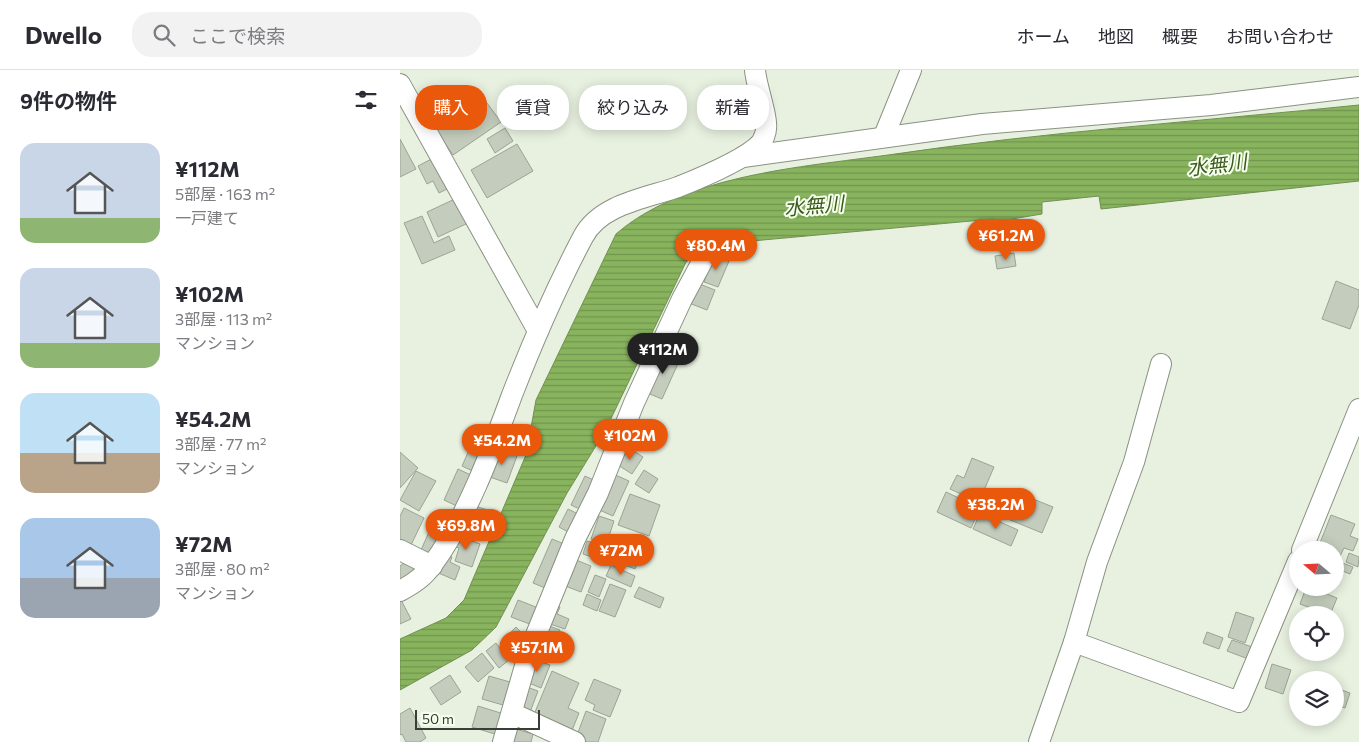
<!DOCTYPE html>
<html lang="ja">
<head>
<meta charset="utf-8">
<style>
	:root { --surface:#fff; --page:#f2f2f3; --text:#2b2b33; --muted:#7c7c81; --line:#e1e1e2; --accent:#ea580c }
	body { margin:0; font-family:Commissioner,"Noto Sans JP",sans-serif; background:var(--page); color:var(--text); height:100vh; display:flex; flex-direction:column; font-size:19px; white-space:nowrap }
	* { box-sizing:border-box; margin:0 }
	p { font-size:16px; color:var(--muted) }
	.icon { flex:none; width:28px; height:28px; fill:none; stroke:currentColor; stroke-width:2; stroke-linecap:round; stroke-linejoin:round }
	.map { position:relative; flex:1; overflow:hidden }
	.panel { display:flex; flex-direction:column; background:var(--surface); width:400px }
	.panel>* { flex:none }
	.guide { position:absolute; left:15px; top:15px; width:475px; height:45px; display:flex; gap:10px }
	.needle { width:32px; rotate:289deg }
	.buttons { position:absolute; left:889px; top:471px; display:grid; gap:10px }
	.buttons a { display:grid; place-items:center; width:55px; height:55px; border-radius:50%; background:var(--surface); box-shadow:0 2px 12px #0003; font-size:25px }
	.scale { position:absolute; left:15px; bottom:12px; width:125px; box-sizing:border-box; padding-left:5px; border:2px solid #393d36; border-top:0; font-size:14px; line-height:18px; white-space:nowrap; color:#393d36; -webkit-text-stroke:4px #f5ffed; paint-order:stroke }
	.price { position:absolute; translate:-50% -42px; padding:0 11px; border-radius:18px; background:var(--accent); color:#fff; font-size:16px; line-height:32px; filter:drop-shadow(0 1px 2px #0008) }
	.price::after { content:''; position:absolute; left:50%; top:30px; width:15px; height:11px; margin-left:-8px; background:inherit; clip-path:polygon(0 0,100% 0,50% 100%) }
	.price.selected { background:#222; color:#fff }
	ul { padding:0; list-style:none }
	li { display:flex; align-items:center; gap:15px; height:125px; padding:0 20px }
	li span { display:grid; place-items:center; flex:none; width:140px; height:100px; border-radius:15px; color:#555 }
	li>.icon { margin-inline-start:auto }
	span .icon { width:60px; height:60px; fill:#fffc; stroke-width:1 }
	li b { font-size:21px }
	h2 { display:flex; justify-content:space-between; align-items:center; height:60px; padding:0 20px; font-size:21px }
	.pill { padding:0 18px; border-radius:20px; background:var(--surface); box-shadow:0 2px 12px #0003; font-size:18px; line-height:45px }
	.pill.selected { background:var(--accent); color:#fff }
	header { display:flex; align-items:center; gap:30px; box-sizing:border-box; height:70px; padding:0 25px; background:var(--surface); border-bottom:1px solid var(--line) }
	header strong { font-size:24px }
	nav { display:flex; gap:28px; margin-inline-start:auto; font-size:18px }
	.search { width:350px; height:45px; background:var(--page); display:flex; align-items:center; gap:12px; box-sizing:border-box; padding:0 18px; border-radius:20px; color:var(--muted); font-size:19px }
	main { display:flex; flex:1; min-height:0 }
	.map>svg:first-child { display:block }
</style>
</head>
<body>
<header>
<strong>Dwello</strong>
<div class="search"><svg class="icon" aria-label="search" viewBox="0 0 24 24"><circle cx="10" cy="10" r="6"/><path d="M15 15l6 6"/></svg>ここで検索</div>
<nav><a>ホーム</a><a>地図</a><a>概要</a><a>お問い合わせ</a></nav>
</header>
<main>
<section class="panel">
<h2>9件の物件<svg class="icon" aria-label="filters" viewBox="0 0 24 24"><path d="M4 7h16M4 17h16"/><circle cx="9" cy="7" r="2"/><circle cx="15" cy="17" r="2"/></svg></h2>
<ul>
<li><span style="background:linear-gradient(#c9d6e8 75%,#8fb573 0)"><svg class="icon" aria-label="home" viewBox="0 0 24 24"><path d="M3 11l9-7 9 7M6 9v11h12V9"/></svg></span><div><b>¥112M</b><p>5部屋 · 163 m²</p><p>一戸建て</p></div></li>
<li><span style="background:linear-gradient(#c9d6e8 75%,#8fb573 0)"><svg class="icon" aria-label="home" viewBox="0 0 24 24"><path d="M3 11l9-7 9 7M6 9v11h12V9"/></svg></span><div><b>¥102M</b><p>3部屋 · 113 m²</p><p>マンション</p></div></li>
<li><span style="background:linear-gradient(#bfe0f5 60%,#b9a48a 0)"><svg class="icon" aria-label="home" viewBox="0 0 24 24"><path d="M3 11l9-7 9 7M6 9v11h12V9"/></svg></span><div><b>¥54.2M</b><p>3部屋 · 77 m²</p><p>マンション</p></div></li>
<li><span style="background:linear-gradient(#a9c7e8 60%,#9aa5b1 0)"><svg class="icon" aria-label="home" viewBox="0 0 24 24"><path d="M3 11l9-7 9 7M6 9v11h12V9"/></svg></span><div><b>¥72M</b><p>3部屋 · 80 m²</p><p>マンション</p></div></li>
</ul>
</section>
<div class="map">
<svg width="959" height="672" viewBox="0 0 959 672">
	<defs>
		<pattern id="water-rules" width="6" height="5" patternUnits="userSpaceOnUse" patternTransform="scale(1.25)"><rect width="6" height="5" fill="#89b45e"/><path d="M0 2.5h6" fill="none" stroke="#71944e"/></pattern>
	</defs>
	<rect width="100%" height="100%" fill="#e8f1e0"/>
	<path fill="url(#water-rules)" stroke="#719052" d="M 959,35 L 959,111 L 701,139 L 699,126 L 642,132 L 642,144 L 600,151 L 593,149 L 319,174 L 306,177 L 286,192 L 205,361 L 167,423 L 96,557 L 72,580 L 0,620 L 0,569 L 46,548 L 64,530 L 126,385 L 136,330 L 216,164 C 284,105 402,97 488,85 C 644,62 802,51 959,35 Z"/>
	<g fill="#c4cdbd" stroke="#9ba394">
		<path d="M 84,29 L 101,52 L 53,85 L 37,61 Z"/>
		<path d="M 105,58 L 113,71 L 95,83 L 87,69 Z"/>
		<path d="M 0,69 L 16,99 L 0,107 Z"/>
		<path d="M 117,74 L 133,101 L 87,128 L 71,100 Z"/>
		<path d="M 37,86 L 53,116 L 39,123 L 33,111 L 27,114 L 18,96 Z"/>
		<path d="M 57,128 L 68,153 L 38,167 L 27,142 Z"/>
		<path d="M 22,146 L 34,173 L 49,166 L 55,180 L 22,194 L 4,153 Z"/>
		<path d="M 614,183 L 616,196 L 597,199 L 595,186 Z"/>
		<path d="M 314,185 L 329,191 L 318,217 L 304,212 Z"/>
		<path d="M 936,211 L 959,220 L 959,235 L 950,259 L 922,249 Z"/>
		<path d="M 297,213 L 315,220 L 307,240 L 289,233 Z"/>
		<path d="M 265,280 L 281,287 L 262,329 L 245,322 Z"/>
		<path d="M 78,360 L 93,366 L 77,403 L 62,396 Z"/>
		<path d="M 229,378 L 243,387 L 232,404 L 218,395 Z"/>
		<path d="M 97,379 L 117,386 L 107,413 L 87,406 Z"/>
		<path d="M 0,382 L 18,398 L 0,418 Z"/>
		<path d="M 572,388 L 594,397 L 579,432 L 550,419 L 557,405 L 564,408 Z"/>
		<path d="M 58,399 L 73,406 L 59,437 L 44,430 Z"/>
		<path d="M 244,400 L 258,409 L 249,423 L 235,414 Z"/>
		<path d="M 16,401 L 36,411 L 19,441 L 0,430 Z"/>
		<path d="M 211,403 L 229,411 L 213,446 L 195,438 Z"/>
		<path d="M 185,406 L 198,412 L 184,441 L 171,435 Z"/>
		<path d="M 613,421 L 653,437 L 642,463 L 603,447 Z"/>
		<path d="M 546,422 L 580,438 L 571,458 L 537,442 Z"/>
		<path d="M 230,424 L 260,435 L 249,466 L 218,455 Z"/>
		<path d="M 72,435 L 97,443 L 91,460 L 66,452 Z"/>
		<path d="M 4,438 L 24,448 L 11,475 L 0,470 L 0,446 Z"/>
		<path d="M 168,439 L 180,445 L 170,463 L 159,457 Z"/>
		<path d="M 580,443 L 618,460 L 611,476 L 573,459 Z"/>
		<path d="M 931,445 L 955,454 L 950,466 L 958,469 L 953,481 L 944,478 L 940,486 L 935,484 L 935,480 L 918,478 Z"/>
		<path d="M 199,446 L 214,451 L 206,475 L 191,469 Z"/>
		<path d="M 33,453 L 47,459 L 34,486 L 21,480 Z"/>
		<path d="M 57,465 L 80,474 L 72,497 L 55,491 L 59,478 L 53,476 Z"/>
		<path d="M 218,465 L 244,477 L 235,499 L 208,488 Z"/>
		<path d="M 152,469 L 169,476 L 150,520 L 133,513 Z"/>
		<path d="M 187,471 L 205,476 L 201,490 L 183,484 Z"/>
		<path d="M 44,483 L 52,487 L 50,492 L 60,497 L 55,510 L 36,502 Z"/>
		<path d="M 949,483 L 959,487 L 958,497 L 946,492 Z"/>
		<path d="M 12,488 L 21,502 L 0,515 L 0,496 Z"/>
		<path d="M 171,488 L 191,496 L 181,522 L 160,514 Z"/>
		<path d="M 935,490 L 953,497 L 950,504 L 935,498 Z"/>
		<path d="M 211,495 L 235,506 L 231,517 L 206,506 Z"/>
		<path d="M 195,505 L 206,509 L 199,527 L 188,522 Z"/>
		<path d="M 210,514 L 226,520 L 215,547 L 199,541 Z"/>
		<path d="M 239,517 L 264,528 L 260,538 L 234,527 Z"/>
		<path d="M 906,518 L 924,518 L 922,522 L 937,528 L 930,545 L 900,534 Z"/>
		<path d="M 187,524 L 201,530 L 197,541 L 183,535 Z"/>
		<path d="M 0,528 L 11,549 L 0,554 Z"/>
		<path d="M 118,530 L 141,539 L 135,556 L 111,547 Z"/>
		<path d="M 151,534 L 160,537 L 157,544 L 169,549 L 165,559 L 144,552 Z"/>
		<path d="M 836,542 L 854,548 L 845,573 L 828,567 Z"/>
		<path d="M 144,554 L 160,560 L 149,591 L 135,586 Z"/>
		<path d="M 116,557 L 127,569 L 111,584 L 100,573 Z"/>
		<path d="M 807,562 L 823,568 L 819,579 L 803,573 Z"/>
		<path d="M 832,570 L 855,578 L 851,590 L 827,581 Z"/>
		<path d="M 96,573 L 109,590 L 99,598 L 86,581 Z"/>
		<path d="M 82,583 L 94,598 L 78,612 L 65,597 Z"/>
		<path d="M 133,589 L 150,595 L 141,618 L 124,611 Z"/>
		<path d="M 872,594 L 891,600 L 883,624 L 865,618 Z"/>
		<path d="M 152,601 L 179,613 L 168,638 L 179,643 L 171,663 L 133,647 Z"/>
		<path d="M 50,605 L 61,622 L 41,635 L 30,618 Z"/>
		<path d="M 89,606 L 110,612 L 103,635 L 82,629 Z"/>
		<path d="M 194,609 L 221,620 L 210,647 L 193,640 L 195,635 L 185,630 Z"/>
		<path d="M 124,616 L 138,621 L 129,645 L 115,639 Z"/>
		<path d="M 939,619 L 950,623 L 945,638 L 935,635 Z"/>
		<path d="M 78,636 L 104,644 L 98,665 L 72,657 Z"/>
		<path d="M 10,638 L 26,668 L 20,672 L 6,672 L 2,664 L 0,665 L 0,644 Z"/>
		<path d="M 186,641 L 206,649 L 198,672 L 187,672 L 176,668 Z"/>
		<path d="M 112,658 L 133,664 L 131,672 L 108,672 Z"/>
	</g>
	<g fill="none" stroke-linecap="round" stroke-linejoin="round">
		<g stroke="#899282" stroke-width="22">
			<g id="minor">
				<path d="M 0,14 L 138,261"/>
				<path d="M 484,66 L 511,0"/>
				<path d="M 343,87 L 582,54 L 811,35 L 959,17"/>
				<path d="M 0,480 L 32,496"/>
				<path d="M 902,480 L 959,339"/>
				<path d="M 0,521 C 13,514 24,507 32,495 C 66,450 92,379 112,325 C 133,271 156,218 183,167 C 200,134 247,128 278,117 C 298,109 346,89 361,73 C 363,70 366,63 366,59 C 368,47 356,15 355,0"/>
				<path d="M 674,572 L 697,492 L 734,392 L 761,294"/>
				<path d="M 112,643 L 175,672"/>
				<path d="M 103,672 L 129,582 L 175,469 L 198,423 L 234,333 L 282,229 L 304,188"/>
				<path d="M 639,672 L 674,572 L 839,632 L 898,491"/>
			</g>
		</g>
		<use href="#minor" stroke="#fff" stroke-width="20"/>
	</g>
	<g text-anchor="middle" stroke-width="4" stroke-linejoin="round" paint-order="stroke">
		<g font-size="20" font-style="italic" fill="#3c581c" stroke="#f5ffed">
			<text transform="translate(817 95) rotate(-7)" y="7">水無川</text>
			<text transform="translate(414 136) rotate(-5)" y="7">水無川</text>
		</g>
	</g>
</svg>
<div class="buttons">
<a><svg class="needle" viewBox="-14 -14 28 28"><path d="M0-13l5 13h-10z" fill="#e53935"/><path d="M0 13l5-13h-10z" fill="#7c7c81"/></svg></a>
<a><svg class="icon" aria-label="locate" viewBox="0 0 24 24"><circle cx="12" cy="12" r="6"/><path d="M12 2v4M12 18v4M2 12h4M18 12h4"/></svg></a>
<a><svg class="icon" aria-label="layers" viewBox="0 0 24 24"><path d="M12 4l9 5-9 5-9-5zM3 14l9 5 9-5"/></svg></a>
</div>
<div class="scale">50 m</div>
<b class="price" style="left:606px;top:191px">¥61.2M</b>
<b class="price" style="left:316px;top:201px">¥80.4M</b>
<b class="price selected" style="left:263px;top:305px">¥112M</b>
<b class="price" style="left:230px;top:391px">¥102M</b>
<b class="price" style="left:102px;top:396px">¥54.2M</b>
<b class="price" style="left:596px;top:460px">¥38.2M</b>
<b class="price" style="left:66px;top:481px">¥69.8M</b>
<b class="price" style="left:221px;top:506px">¥72M</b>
<b class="price" style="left:137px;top:603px">¥57.1M</b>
<div class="guide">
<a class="pill selected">購入</a>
<a class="pill">賃貸</a>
<a class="pill">絞り込み</a>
<a class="pill">新着</a>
</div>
</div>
</main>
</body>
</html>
